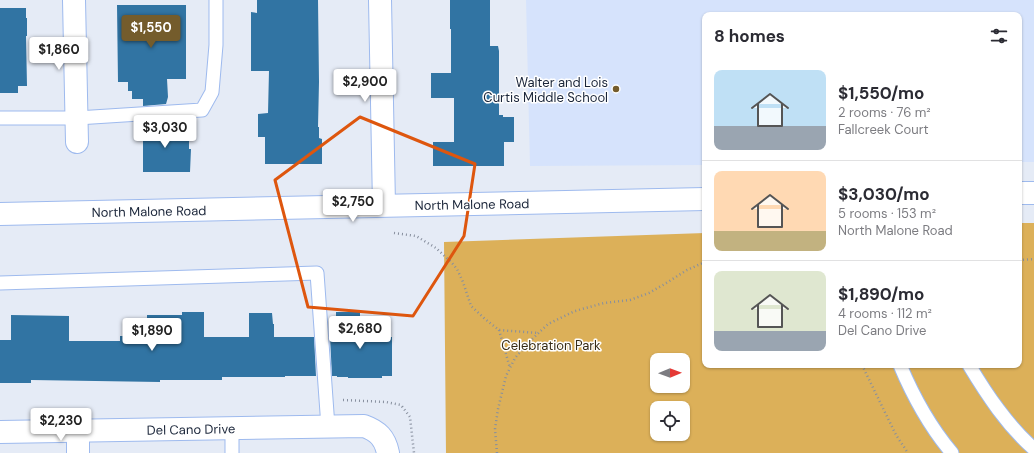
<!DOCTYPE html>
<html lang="en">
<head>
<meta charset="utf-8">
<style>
	:root { --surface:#fff; --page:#f7f7f7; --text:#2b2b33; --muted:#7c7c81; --line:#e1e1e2; --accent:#745c2c }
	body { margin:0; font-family:"DM Sans",sans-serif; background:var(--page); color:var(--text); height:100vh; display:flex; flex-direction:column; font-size:15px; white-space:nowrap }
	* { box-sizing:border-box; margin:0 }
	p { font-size:13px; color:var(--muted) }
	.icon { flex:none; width:22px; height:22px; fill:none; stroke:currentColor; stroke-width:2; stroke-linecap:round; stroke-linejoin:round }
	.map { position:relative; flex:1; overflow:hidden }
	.side { position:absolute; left:702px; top:12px; width:320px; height:356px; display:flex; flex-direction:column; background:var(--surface); border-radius:8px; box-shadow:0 1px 3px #0004 }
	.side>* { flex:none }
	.needle { width:26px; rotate:89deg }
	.buttons { position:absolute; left:650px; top:353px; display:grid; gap:8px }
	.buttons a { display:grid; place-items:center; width:40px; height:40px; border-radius:8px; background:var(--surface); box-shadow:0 1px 3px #0004; font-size:20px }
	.price { position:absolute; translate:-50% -34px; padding:0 9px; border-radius:4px; background:#fff; color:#222; font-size:13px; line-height:26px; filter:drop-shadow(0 1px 2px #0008) }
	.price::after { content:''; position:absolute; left:50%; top:24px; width:12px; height:9px; margin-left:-6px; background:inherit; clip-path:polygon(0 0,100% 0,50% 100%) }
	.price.active { background:var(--accent); color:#fff }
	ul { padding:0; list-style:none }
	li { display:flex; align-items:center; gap:12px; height:100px; padding:0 12px }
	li+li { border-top:1px solid var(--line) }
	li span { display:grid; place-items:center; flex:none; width:112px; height:80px; border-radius:8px; color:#555 }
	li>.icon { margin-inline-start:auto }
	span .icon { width:48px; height:48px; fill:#fffc; stroke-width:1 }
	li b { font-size:17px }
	h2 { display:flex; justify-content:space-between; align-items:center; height:48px; padding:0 12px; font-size:17px }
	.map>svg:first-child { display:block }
</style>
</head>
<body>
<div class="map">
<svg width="1034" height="453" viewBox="0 0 1034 453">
	<rect width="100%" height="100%" fill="#e5ebf6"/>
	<path fill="#d6e3fc" d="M 526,0 L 1034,0 L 1034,162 L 1019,162 L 1019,15 L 705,15 L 705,165 L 530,166 Z"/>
	<path fill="#dcb059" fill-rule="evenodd" d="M 1019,223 L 1034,223 L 1034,453 L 446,453 L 444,242 L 705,233 L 705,365 L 1019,365 ZM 657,360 L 683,360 L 683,386 L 657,386 ZM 657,408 L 683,408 L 683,434 L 657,434 Z"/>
	<g fill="#3174a3">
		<path d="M 257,0 L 318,0 L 319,82 L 318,127 L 319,127 L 319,138 L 322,139 L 322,164 L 265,164 L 265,137 L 258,137 L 258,114 L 268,113 L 269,71 L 251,71 L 251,12 L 257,13 Z"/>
		<path d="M 450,0 L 490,0 L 490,46 L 498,46 L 499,51 L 499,115 L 503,115 L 503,117 L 514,117 L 514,142 L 504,142 L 504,166 L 433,166 L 433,142 L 454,142 L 454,98 L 431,98 L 431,73 L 451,73 L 451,29 L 450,29 Z"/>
		<path d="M 117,5 L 186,5 L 186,79 L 167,79 L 168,97 L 166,104 L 143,106 L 143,99 L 132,99 L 132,91 L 128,91 L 128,82 L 118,82 Z"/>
		<path d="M 0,8 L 26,8 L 26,18 L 27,18 L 27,36 L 26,36 L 27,86 L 18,86 L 18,93 L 0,93 Z"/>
		<path d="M 164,120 L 163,129 L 189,129 L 189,149 L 191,149 L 190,172 L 143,172 L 143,122 Z"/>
		<path d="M 182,312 L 204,312 L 204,337 L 249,337 L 249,313 L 272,313 L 273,324 L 274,324 L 274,337 L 314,337 L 316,376 L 285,376 L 285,377 L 222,377 L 222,380 L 160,380 L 160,382 L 31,380 L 31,383 L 0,383 L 0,340 L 11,340 L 11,315 L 69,316 L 69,341 L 120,341 L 120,336 L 147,336 L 147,315 L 182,315 Z"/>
		<path d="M 336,312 L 360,312 L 360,332 L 387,331 L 387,337 L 392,337 L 392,376 L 382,376 L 382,378 L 348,378 L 348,377 L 337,377 L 337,376 L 332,376 L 330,337 L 336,338 Z"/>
	</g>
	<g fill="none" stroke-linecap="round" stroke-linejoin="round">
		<g stroke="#9ebaee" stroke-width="15">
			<g id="service">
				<path d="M 0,118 L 77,118 L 202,110 L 212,92 L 216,45 L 216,0"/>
				<path d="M 0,283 L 317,273 L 328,427"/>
				<path d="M 900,365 C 913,396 930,427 952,453"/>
				<path d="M 969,365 C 987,395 1007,425 1034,449"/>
				<path d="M 232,428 L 232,453"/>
			</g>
		</g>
		<g stroke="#9ebaee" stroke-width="24">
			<g id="minor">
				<path d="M 74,0 L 77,142"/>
				<path d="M 380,0 L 384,205"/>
				<path d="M 78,431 L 78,453"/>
				<path d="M 0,432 L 364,426 C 378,431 385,438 388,453"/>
			</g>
		</g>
		<g stroke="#9ebaee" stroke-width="24">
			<g id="tertiary">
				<path d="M 1019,193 L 1034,193"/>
				<path d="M 0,214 L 705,199"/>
			</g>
		</g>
		<g stroke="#878f9e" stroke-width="2.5" stroke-dasharray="1 3" stroke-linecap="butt">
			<path d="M 394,233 L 416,236 L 436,248 L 452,263 L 457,269 L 463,282 L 471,306 L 485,319 L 499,330 L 538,333"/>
			<path d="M 1019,260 L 1034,259"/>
			<path d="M 499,330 L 510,368"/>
			<path d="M 862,365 L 896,435 L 908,453"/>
			<path d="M 343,400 L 386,402 L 401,405 L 410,417 L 414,453"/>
			<path d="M 497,453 L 495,429 L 498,409 L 506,376 L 515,358 L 530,341 L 548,324 L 575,311 L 604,303 L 630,300 L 649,293 L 663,285 L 687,270 L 705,262"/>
		</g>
		<use href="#service" stroke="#fff" stroke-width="13"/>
		<use href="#minor" stroke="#fff" stroke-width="22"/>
		<use href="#tertiary" stroke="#fff" stroke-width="22"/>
	</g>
	<path fill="none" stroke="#de560e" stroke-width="3" stroke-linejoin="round" d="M 360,117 L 475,164 L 464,236 L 413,316 L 308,307 L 275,180 Z"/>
	<circle fill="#745c2c" stroke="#fff" stroke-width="1.5" cx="616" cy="89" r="4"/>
	<g text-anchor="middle" stroke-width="3" stroke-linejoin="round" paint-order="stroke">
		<g font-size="13" fill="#1a2539" stroke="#fff" text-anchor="end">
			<text x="608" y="87">Walter and Lois<tspan x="608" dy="15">Curtis Middle School</tspan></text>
		</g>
		<g font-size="13" fill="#1a2539" stroke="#fff">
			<text transform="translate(472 204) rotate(-1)" y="5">North Malone Road</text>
			<text transform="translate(149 211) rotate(-1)" y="5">North Malone Road</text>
			<text transform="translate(191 429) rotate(-1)" y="5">Del Cano Drive</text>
		</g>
		<g font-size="13" fill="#372c16" stroke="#fff">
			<text x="551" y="350">Celebration Park</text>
		</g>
	</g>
</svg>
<div class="buttons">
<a><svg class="needle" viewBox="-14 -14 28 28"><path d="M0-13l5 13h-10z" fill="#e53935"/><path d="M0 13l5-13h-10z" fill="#7c7c81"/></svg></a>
<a><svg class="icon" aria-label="locate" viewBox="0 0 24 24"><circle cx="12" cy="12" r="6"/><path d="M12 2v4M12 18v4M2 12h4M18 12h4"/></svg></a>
</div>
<b class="price active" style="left:151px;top:49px">$1,550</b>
<b class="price" style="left:59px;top:71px">$1,860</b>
<b class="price" style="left:365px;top:103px">$2,900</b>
<b class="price" style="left:165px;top:149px">$3,030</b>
<b class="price" style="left:353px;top:223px">$2,750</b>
<b class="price" style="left:360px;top:350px">$2,680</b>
<b class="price" style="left:152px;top:352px">$1,890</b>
<b class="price" style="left:61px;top:442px">$2,230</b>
<section class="side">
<h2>8 homes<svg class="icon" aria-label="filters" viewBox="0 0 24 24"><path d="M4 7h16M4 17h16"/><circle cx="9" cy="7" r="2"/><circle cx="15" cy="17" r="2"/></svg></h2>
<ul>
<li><span style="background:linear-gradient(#bfe0f5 70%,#9aa5b1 0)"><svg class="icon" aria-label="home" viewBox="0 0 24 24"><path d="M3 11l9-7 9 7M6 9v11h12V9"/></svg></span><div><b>$1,550/mo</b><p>2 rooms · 76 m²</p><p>Fallcreek Court</p></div></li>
<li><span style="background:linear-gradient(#ffd9b3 75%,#c2b280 0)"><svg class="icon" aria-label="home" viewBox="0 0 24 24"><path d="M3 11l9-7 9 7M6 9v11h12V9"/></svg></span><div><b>$3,030/mo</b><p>5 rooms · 153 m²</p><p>North Malone Road</p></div></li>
<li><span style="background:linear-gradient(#dfe7d0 75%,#9aa5b1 0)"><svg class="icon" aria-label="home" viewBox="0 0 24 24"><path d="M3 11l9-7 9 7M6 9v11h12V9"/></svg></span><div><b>$1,890/mo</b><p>4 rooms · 112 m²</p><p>Del Cano Drive</p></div></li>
</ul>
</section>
</div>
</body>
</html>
